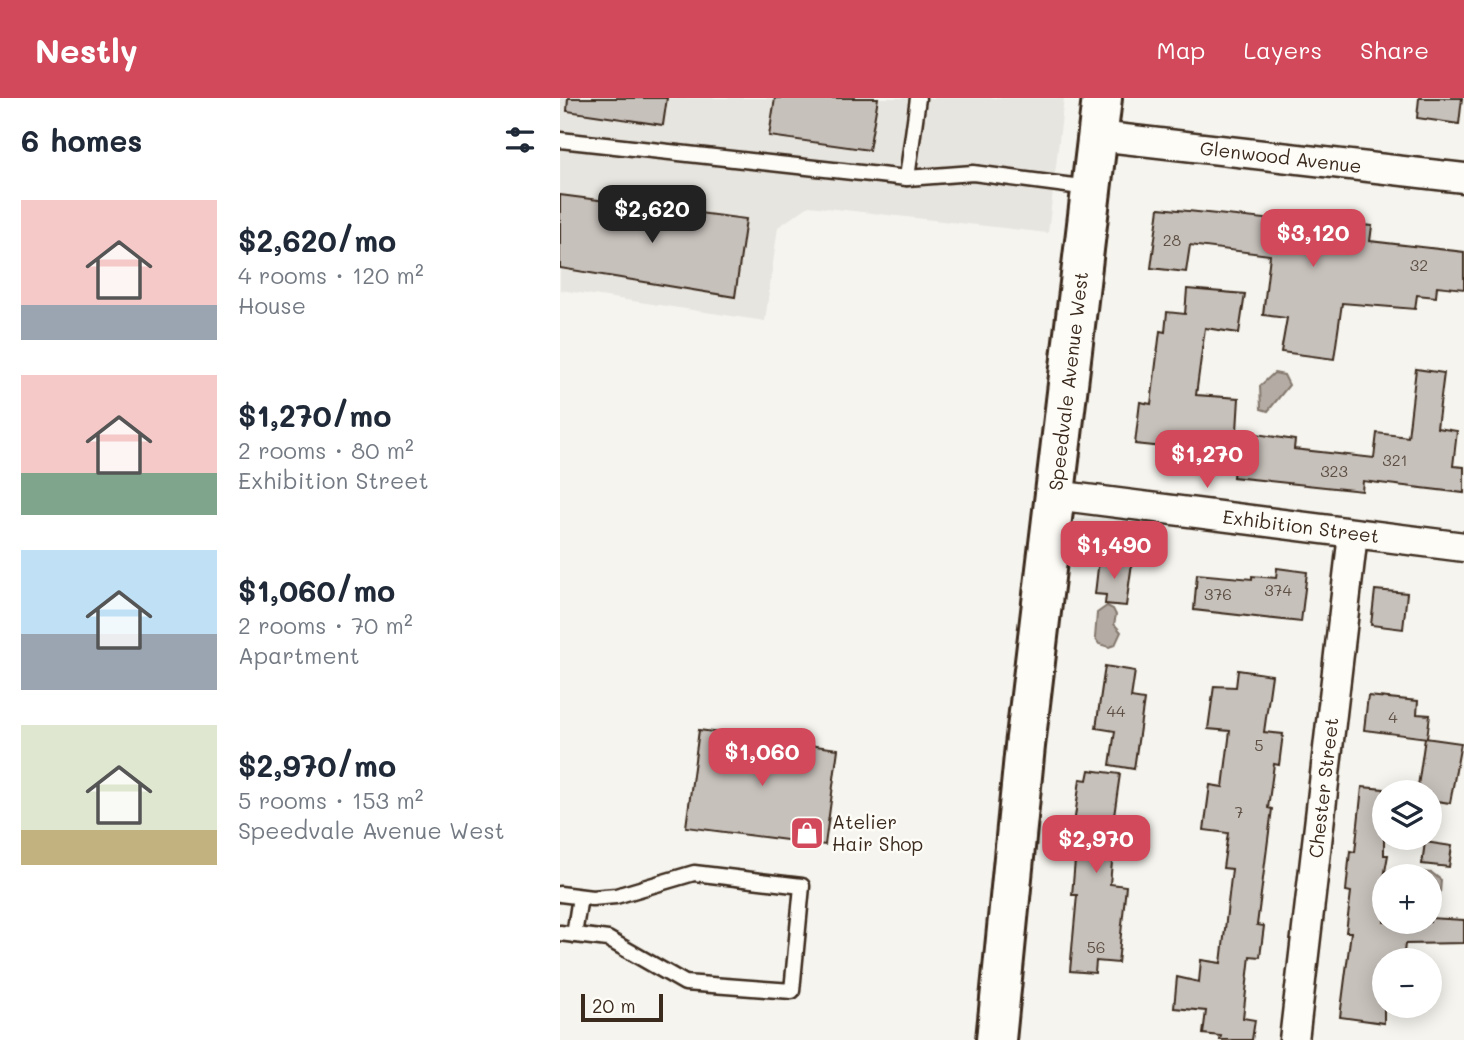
<!DOCTYPE html>
<html lang="en">
<head>
<meta charset="utf-8">
<style>
	:root { --surface:#fff; --page:#f6f6f7; --text:#1f2937; --muted:#747a83; --accent:#d1495b }
	body { margin:0; font-family:Mali,sans-serif; background:var(--page); color:var(--text); height:100vh; display:flex; flex-direction:column; font-size:26px; white-space:nowrap }
	* { box-sizing:border-box; margin:0 }
	p { font-size:23px; color:var(--muted) }
	.icon { flex:none; width:38px; height:38px; fill:none; stroke:currentColor; stroke-width:2; stroke-linecap:round; stroke-linejoin:round }
	.map { position:relative; flex:1; overflow:hidden }
	.side { display:flex; flex-direction:column; background:var(--surface); width:560px }
	.side>* { flex:none }
	.controls { position:absolute; left:812px; top:682px; display:grid; gap:14px }
	.controls a { display:grid; place-items:center; width:70px; height:70px; border-radius:50%; background:var(--surface); box-shadow:0 4px 18px #0003; font-size:35px }
	.scale { position:absolute; left:21px; bottom:18px; width:82px; box-sizing:border-box; padding-left:7px; border:4px solid #3b2a1e; border-top:0; font-size:19px; line-height:24px; white-space:nowrap; color:#3b2a1e; -webkit-text-stroke:5px #fdfcf7; paint-order:stroke }
	.price { position:absolute; translate:-50% -60px; padding:0 16px; border-radius:14px; background:var(--accent); color:#fff; font-size:23px; line-height:46px; filter:drop-shadow(0 2px 4px #0008) }
	.price::after { content:''; position:absolute; left:50%; top:42px; width:21px; height:16px; margin-left:-10px; background:inherit; clip-path:polygon(0 0,100% 0,50% 100%) }
	.price.on { background:#222; color:#fff }
	ul { padding:0; list-style:none }
	li { display:flex; align-items:center; gap:21px; height:175px; padding:0 21px }
	li span { display:grid; place-items:center; flex:none; width:196px; height:140px; border-radius:0px; color:#555 }
	li>.icon { margin-inline-start:auto }
	span .icon { width:84px; height:84px; fill:#fffc; stroke-width:1 }
	li b { font-size:30px }
	h2 { display:flex; justify-content:space-between; align-items:center; height:84px; padding:0 21px; font-size:30px }
	header { display:flex; align-items:center; gap:42px; box-sizing:border-box; height:98px; padding:0 35px; background:var(--accent); color:#fff }
	header strong { font-size:33px }
	nav { display:flex; gap:38px; margin-inline-start:auto; font-size:24px }
	main { display:flex; flex:1; min-height:0 }
	.map>svg:first-child { display:block }
</style>
</head>
<body>
<header>
<strong>Nestly</strong>
<nav><a>Map</a><a>Layers</a><a>Share</a></nav>
</header>
<main>
<section class="side">
<h2>6 homes<svg class="icon" aria-label="filters" viewBox="0 0 24 24"><path d="M4 7h16M4 17h16"/><circle cx="9" cy="7" r="2"/><circle cx="15" cy="17" r="2"/></svg></h2>
<ul>
<li><span style="background:linear-gradient(#f6c9c9 75%,#9aa5b1 0)"><svg class="icon" aria-label="home" viewBox="0 0 24 24"><path d="M3 11l9-7 9 7M6 9v11h12V9"/></svg></span><div><b>$2,620/mo</b><p>4 rooms · 120 m²</p><p>House</p></div></li>
<li><span style="background:linear-gradient(#f6c9c9 70%,#7fa58c 0)"><svg class="icon" aria-label="home" viewBox="0 0 24 24"><path d="M3 11l9-7 9 7M6 9v11h12V9"/></svg></span><div><b>$1,270/mo</b><p>2 rooms · 80 m²</p><p>Exhibition Street</p></div></li>
<li><span style="background:linear-gradient(#bfe0f5 60%,#9aa5b1 0)"><svg class="icon" aria-label="home" viewBox="0 0 24 24"><path d="M3 11l9-7 9 7M6 9v11h12V9"/></svg></span><div><b>$1,060/mo</b><p>2 rooms · 70 m²</p><p>Apartment</p></div></li>
<li><span style="background:linear-gradient(#dfe7d0 75%,#c2b280 0)"><svg class="icon" aria-label="home" viewBox="0 0 24 24"><path d="M3 11l9-7 9 7M6 9v11h12V9"/></svg></span><div><b>$2,970/mo</b><p>5 rooms · 153 m²</p><p>Speedvale Avenue West</p></div></li>
</ul>
</section>
<div class="map">
<svg width="904" height="942" viewBox="0 0 904 942">
	<rect width="100%" height="100%" fill="#f5f4ee"/>
	<filter id="ink" filterUnits="userSpaceOnUse"><feTurbulence type="fractalNoise" baseFrequency=".0143" numOctaves="2"/><feDisplacementMap in="SourceGraphic" scale="14" xChannelSelector="R" yChannelSelector="G"/><feConvolveMatrix kernelMatrix="1 2 1 2 8 2 1 2 1" color-interpolation-filters="sRGB"/></filter>
	<g filter="url(#ink)">
		<path fill="#e7e5df" d="M 0,0 L 504,0 L 488,135 L 249,108 L 218,129 L 205,223 L 0,192 Z"/>
		<g fill="#b4aca4" stroke="#84786e" stroke-width="2">
			<path d="M 714,275 L 724,277 L 729,287 L 708,313 L 701,311 L 700,288 Z"/>
			<path d="M 547,508 L 553,511 L 556,517 L 554,526 L 561,534 L 555,547 L 549,549 L 539,546 L 535,540 L 537,515 Z"/>
			<path d="M 851,773 L 872,775 L 881,782 L 880,796 L 870,799 L 870,779 L 839,779 Z"/>
		</g>
		<g fill="#c7c1bb" stroke="#3b2a1e" stroke-width="2">
			<path d="M 8,0 L 107,0 L 103,27 L 7,13 Z"/>
			<path d="M 215,0 L 318,0 L 309,52 L 209,38 Z"/>
			<path d="M 859,0 L 902,0 L 899,26 L 857,20 Z"/>
			<path d="M 0,97 L 186,121 L 175,199 L 0,170 Z"/>
			<path d="M 599,110 L 714,122 L 714,119 L 812,128 L 810,143 L 904,154 L 904,191 L 877,188 L 876,199 L 857,197 L 855,211 L 782,205 L 774,261 L 721,254 L 727,220 L 703,217 L 710,157 L 630,147 L 626,174 L 591,170 Z"/>
			<path d="M 627,191 L 685,196 L 679,235 L 645,230 L 636,297 L 679,300 L 677,333 L 735,342 L 734,351 L 814,360 L 817,335 L 848,339 L 856,271 L 884,275 L 877,330 L 897,333 L 893,368 L 904,369 L 904,395 L 803,383 L 802,393 L 673,379 L 675,362 L 649,360 L 650,354 L 575,346 L 580,304 L 591,306 L 600,233 L 605,234 L 607,214 L 625,216 Z"/>
			<path d="M 539,461 L 572,465 L 566,508 L 545,506 L 546,497 L 535,496 Z"/>
			<path d="M 717,470 L 747,474 L 741,524 L 634,512 L 637,476 L 692,481 L 692,478 L 716,480 Z"/>
			<path d="M 815,492 L 847,495 L 843,531 L 811,527 Z"/>
			<path d="M 545,568 L 575,573 L 571,600 L 584,602 L 574,671 L 550,667 L 555,633 L 536,630 Z"/>
			<path d="M 678,572 L 712,577 L 704,634 L 723,636 L 719,667 L 714,666 L 708,710 L 712,711 L 697,827 L 704,828 L 700,859 L 690,858 L 683,920 L 695,922 L 692,942 L 660,942 L 661,938 L 643,936 L 646,913 L 614,910 L 617,879 L 639,884 L 641,862 L 661,865 L 672,771 L 663,770 L 668,735 L 644,732 L 650,687 L 663,689 L 670,633 L 648,631 L 654,588 L 676,589 Z"/>
			<path d="M 808,598 L 858,603 L 857,616 L 870,617 L 867,640 L 804,632 Z"/>
			<path d="M 139,632 L 278,651 L 265,747 L 126,729 Z"/>
			<path d="M 865,640 L 901,645 L 890,705 L 870,702 L 870,695 L 857,695 Z"/>
			<path d="M 529,672 L 560,676 L 552,732 L 555,732 L 550,786 L 566,788 L 558,865 L 536,863 L 535,875 L 510,873 L 517,797 L 512,797 L 516,751 L 511,750 L 520,681 L 527,682 Z"/>
			<path d="M 802,689 L 824,691 L 824,757 L 828,757 L 824,779 L 824,824 L 870,824 L 870,820 L 904,822 L 904,845 L 845,846 L 843,863 L 824,863 L 824,925 L 780,919 L 791,834 L 786,834 L 791,794 L 786,793 L 790,753 L 795,754 Z"/>
			<path d="M 865,744 L 892,748 L 889,769 L 862,766 Z"/>
		</g>
		<g fill="none" stroke-linecap="round" stroke-linejoin="round">
			<g stroke="#3b2a1e" stroke-width="19">
				<g id="service">
					<path d="M 0,42 L 347,80 L 413,75 L 529,90"/>
					<path d="M 347,80 L 358,0"/>
					<path d="M 0,796 L 32,800 L 56,798 L 134,775 L 242,788 L 232,893 L 125,885 L 48,841 L 0,835"/>
					<path d="M 14,837 L 20,799"/>
				</g>
			</g>
			<g stroke="#3b2a1e" stroke-width="33">
				<g id="minor">
					<path id="s1" d="M 538,38 L 904,80"/>
					<path id="s2" d="M 495,397 L 904,449"/>
					<path id="s3" d="M 734,942 L 793,436"/>
				</g>
			</g>
			<g stroke="#3b2a1e" stroke-width="44">
				<g id="secondary">
					<path id="s4" d="M 436,942 L 465,648 L 542,0"/>
				</g>
			</g>
			<use href="#service" stroke="#fdfcf7" stroke-width="14"/>
			<use href="#minor" stroke="#fdfcf7" stroke-width="28"/>
			<use href="#secondary" stroke="#fdfcf7" stroke-width="38"/>
		</g>
	</g>
	<defs>
		<g id="shop-square" transform="scale(1.75)"><rect x="-9" y="-9" width="18" height="18" rx="4" fill="#d1495b" stroke="#fdfcf7"/><path d="M-5-2.5h2.3a2.7 3.5 0 0 1 5.4 0H5L5.5 6h-11ZM-1.5-2.5h3a1.5 2.3 0 0 0-3 0Z" fill="#fff"/></g>
	</defs>
	<g fill-rule="evenodd">
		<use href="#shop-square" x="247" y="735"/>
	</g>
	<g text-anchor="middle" stroke-width="5" stroke-linejoin="round" paint-order="stroke">
		<g font-size="16" fill="#5e5045">
			<text x="612" y="148">28</text>
			<text x="859" y="173">32</text>
			<text x="835" y="368">321</text>
			<text x="774" y="379">323</text>
			<text x="718" y="498">374</text>
			<text x="658" y="502">376</text>
			<text x="556" y="619">44</text>
			<text x="833" y="625">4</text>
			<text x="699" y="653">5</text>
			<text x="679" y="720">7</text>
			<text x="536" y="855">56</text>
		</g>
		<g font-size="19" fill="#3b2a1e" stroke="#fdfcf7">
			<text dy="7" stroke="none"><textPath href="#s1" startOffset="184">Glenwood Avenue</textPath></text>
			<text dy="7" stroke="none"><textPath href="#s4" startOffset="663">Speedvale Avenue West</textPath></text>
			<text dy="7" stroke="none"><textPath href="#s2" startOffset="248">Exhibition Street</textPath></text>
			<text dy="7" stroke="none"><textPath href="#s3" startOffset="254">Chester Street</textPath></text>
		</g>
		<g font-size="19" fill="#3b2a1e" stroke="#fdfcf7" text-anchor="start">
			<text x="272" y="731">Atelier<tspan x="272" dy="22">Hair Shop</tspan></text>
		</g>
	</g>
</svg>
<div class="controls">
<a><svg class="icon" aria-label="layers" viewBox="0 0 24 24"><path d="M12 4l9 5-9 5-9-5zM3 14l9 5 9-5"/></svg></a>
<a>+</a>
<a>−</a>
</div>
<div class="scale">20 m</div>
<b class="price on" style="left:92px;top:147px">$2,620</b>
<b class="price" style="left:753px;top:171px">$3,120</b>
<b class="price" style="left:647px;top:392px">$1,270</b>
<b class="price" style="left:554px;top:483px">$1,490</b>
<b class="price" style="left:202px;top:690px">$1,060</b>
<b class="price" style="left:536px;top:777px">$2,970</b>
</div>
</main>
</body>
</html>
